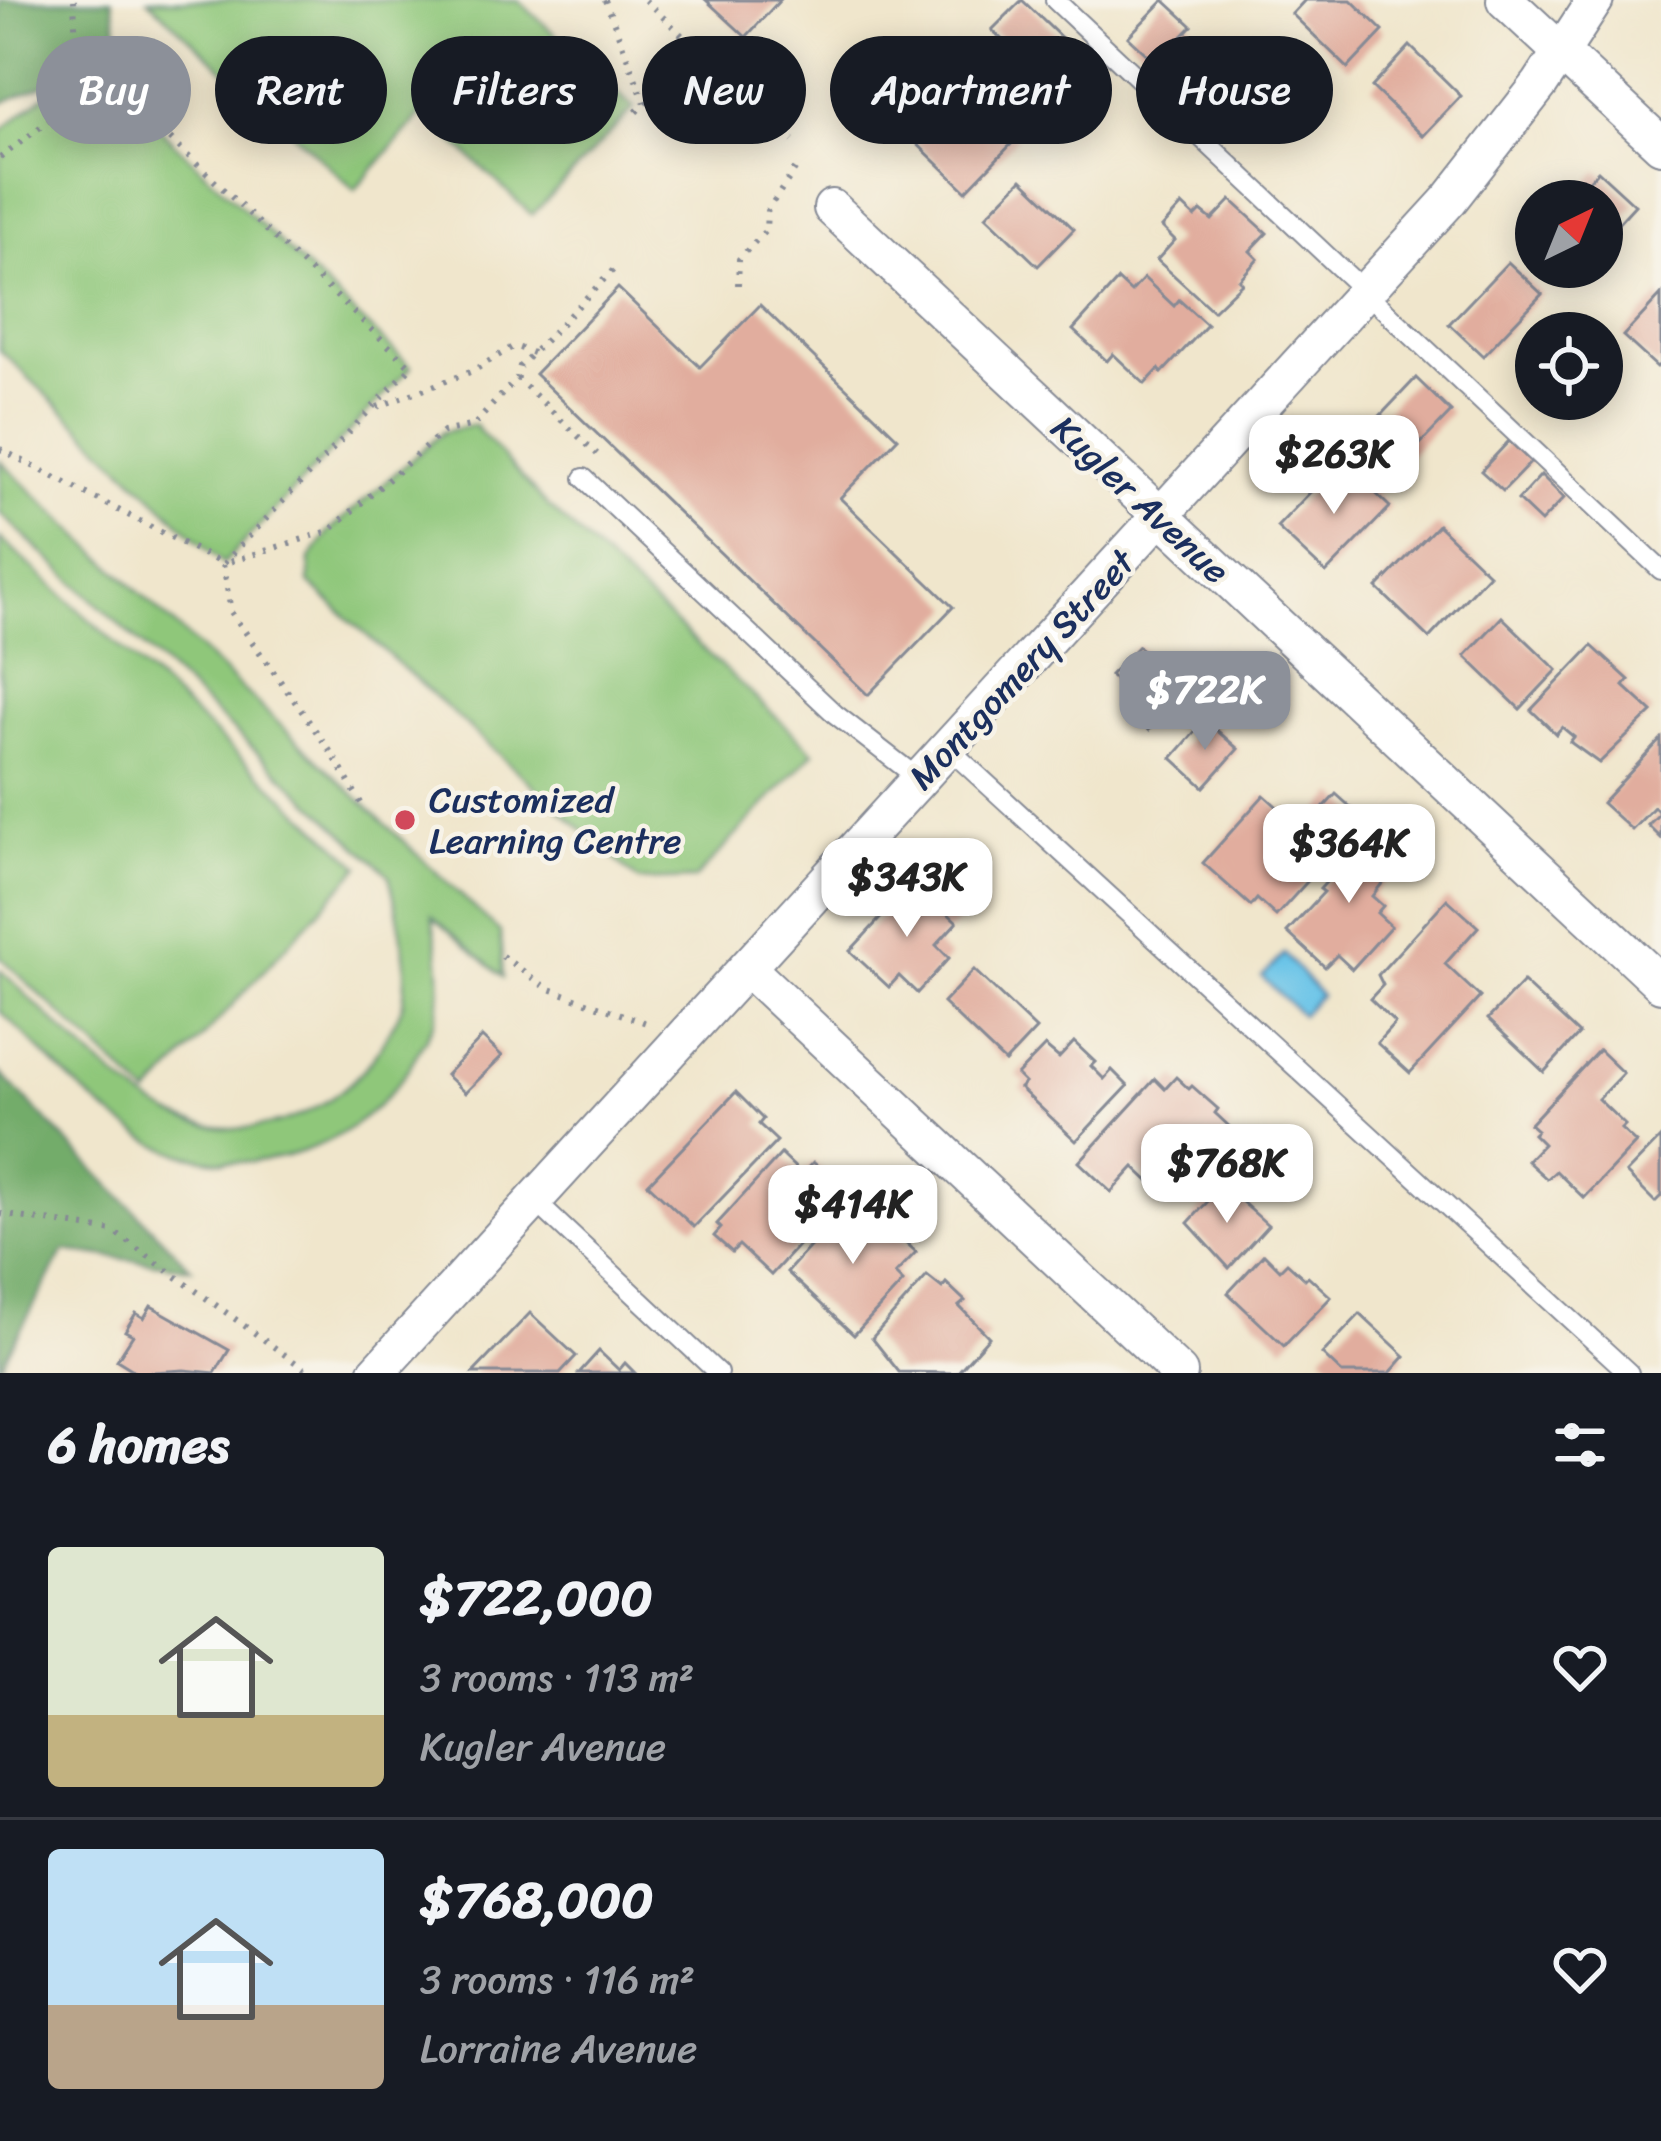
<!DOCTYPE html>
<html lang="en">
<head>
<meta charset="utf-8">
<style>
	:root { --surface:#171b24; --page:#20242c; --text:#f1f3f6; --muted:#9ea1a6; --line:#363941; --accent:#8c9099 }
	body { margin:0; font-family:Sriracha,sans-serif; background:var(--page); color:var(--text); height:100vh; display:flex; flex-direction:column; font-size:45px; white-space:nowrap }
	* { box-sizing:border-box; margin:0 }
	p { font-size:39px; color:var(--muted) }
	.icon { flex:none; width:66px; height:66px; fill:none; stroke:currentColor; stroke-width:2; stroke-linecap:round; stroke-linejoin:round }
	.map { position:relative; height:1373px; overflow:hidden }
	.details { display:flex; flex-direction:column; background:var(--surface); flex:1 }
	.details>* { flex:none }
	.hud { position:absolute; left:36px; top:36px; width:1590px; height:108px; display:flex; gap:24px }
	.needle { width:78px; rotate:43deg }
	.controls { position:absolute; left:1515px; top:180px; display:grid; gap:24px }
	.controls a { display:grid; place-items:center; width:108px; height:108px; border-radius:50%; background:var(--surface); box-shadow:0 6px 30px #0003; font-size:60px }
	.price { position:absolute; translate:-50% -102px; padding:0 27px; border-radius:24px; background:#fff; color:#222; font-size:39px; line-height:78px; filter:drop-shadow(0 3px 6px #0008) }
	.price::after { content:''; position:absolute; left:50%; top:72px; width:36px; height:27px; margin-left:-18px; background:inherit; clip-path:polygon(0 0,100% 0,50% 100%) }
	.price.selected { background:var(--accent); color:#fff }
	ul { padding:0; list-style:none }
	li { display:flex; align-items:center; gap:36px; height:300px; padding:0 48px }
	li+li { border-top:3px solid var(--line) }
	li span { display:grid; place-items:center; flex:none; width:336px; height:240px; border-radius:12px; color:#555 }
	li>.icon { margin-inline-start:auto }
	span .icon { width:144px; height:144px; fill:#fffc; stroke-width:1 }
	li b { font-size:51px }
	h2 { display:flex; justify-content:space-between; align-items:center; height:144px; padding:0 48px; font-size:51px }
	.tag { padding:0 42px; border-radius:54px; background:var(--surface); box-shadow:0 6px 30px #0003; font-size:42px; line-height:108px }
	.tag.selected { background:var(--accent); color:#fff }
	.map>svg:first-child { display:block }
</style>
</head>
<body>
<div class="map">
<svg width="1661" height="1373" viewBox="0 0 1661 1373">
	<rect width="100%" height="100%" fill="#f7f3e8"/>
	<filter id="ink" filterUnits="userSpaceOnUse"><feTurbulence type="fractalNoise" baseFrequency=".00833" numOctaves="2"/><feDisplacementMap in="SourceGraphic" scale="24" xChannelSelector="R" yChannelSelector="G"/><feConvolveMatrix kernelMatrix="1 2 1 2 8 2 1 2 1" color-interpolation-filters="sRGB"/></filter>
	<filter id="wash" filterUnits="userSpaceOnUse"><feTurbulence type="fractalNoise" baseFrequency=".004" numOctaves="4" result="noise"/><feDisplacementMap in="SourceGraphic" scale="48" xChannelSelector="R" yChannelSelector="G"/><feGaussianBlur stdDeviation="2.7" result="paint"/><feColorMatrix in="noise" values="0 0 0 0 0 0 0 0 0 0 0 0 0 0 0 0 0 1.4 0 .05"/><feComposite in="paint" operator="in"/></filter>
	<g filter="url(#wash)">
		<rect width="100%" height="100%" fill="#f0e6cc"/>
		<g fill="#8fc77a" stroke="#557b6c" stroke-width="3">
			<path d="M 148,0 L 518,0 L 634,108 L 532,215 L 423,112 L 355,190 Z"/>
			<path d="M 77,70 L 108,80 L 411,367 L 223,564 L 0,350 L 0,131 Z"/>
			<path d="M 474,425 L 544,502 L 814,752 L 695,879 L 639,881 L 309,583 L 310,559 L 329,531 L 443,432 Z"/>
			<path d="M 0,461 L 500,932 L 503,977 L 432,916 C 438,946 445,986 436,1017 C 433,1028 425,1039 419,1050 C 374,1138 275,1182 179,1153 C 114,1134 50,1057 0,1011 L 0,970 C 49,1014 124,1099 185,1120 C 264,1147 350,1107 387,1035 C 393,1025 401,1013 403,1002 C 410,959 398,916 389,875 L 0,513 Z"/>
			<path d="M 0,538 L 360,866 L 149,1096 L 0,957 Z"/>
		</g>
		<g fill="#73ac6a" stroke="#476e64" stroke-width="3">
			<path d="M 0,0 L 112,0 L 121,51 L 0,104 Z"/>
			<path d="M 0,1073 L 191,1268 L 64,1251 L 0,1367 Z"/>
		</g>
		<path fill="#6ac4e8" stroke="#427aa3" stroke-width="3" d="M 1284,954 L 1320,995 L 1301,1015 L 1262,977 Z"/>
		<g id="blocks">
			<g fill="#e1ad9e">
				<path d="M 706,0 L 780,0 L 746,37 Z"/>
				<path d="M 1022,0 L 1072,48 L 1043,78 L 992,30 Z"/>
				<path d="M 1164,0 L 1192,26 L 1156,63 L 1128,37 Z"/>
				<path d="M 1305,0 L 1351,0 L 1383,31 L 1348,68 L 1292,14 Z"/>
				<path d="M 1410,46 L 1461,96 L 1423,136 L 1372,87 Z"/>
				<path d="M 954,79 L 1017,138 L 966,191 L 904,131 Z"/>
				<path d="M 1598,171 L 1635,205 L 1604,239 L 1609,244 L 1602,251 L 1602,201 L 1569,201 Z"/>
				<path d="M 1022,179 L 1074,229 L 1038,266 L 986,216 Z"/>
				<path d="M 1231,200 L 1267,233 L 1250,251 L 1258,259 L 1239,280 L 1242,283 L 1213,311 L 1157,260 L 1175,240 L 1162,227 L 1182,205 L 1195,217 L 1201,211 L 1212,220 Z"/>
				<path d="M 1508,262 L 1542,294 L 1483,356 L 1449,324 Z"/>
				<path d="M 1144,278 L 1174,306 L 1179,300 L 1207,325 L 1162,373 L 1159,369 L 1145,384 L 1113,354 L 1107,361 L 1073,330 L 1118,280 L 1131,292 Z"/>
				<path d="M 618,288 L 700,367 L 760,305 L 898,438 L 840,498 L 953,607 L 868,695 L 535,374 Z"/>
				<path d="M 1661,295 L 1661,363 L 1657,367 L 1623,336 Z"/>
				<path d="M 1416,378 L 1451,412 L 1398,467 L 1363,434 Z"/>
				<path d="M 1509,441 L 1531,462 L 1503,491 L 1481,471 Z"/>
				<path d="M 1341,460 L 1390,507 L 1326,573 L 1277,527 Z"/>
				<path d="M 1541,475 L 1564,498 L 1541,522 L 1518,500 Z"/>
				<path d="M 1438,525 L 1489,574 L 1429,638 L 1377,588 Z"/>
				<path d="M 1502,617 L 1557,670 L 1520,709 L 1465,656 Z"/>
				<path d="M 1138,646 L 1159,666 L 1166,658 L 1192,683 L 1149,730 L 1121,703 L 1130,694 L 1110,675 Z"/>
				<path d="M 1592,646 L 1629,680 L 1624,686 L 1652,712 L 1599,763 L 1570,742 L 1574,737 L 1562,727 L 1556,734 L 1531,710 Z"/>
				<path d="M 1205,720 L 1238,749 L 1204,787 L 1172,758 Z"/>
				<path d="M 1661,739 L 1661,838 L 1648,825 L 1660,813 L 1654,807 L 1632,830 L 1602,803 Z"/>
				<path d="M 1336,794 L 1364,819 L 1276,916 L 1257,899 L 1251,906 L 1203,863 L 1264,795 L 1303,830 Z"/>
				<path d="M 1374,829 L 1404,856 L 1372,896 L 1383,906 L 1377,913 L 1391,926 L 1352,969 L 1337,955 L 1325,967 L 1287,932 L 1324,892 L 1320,889 Z"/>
				<path d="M 914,882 L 957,922 L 936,945 L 949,958 L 917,993 L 899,976 L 889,987 L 850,951 Z"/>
				<path d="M 1447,899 L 1478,927 L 1445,964 L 1480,997 L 1410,1073 L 1377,1043 L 1395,1023 L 1370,999 L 1383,985 L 1378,975 Z"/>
				<path d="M 974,970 L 1036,1029 L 1005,1062 L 943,1003 Z"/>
				<path d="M 1523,982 L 1579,1034 L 1544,1072 L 1488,1019 Z"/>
				<path d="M 482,1037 L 502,1056 L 465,1093 L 446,1075 Z"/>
				<path d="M 1074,1042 L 1095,1062 L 1091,1066 L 1104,1079 L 1112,1070 L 1128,1086 L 1076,1141 L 1020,1088 L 1025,1083 L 1017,1075 L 1045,1046 L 1059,1058 Z"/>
				<path d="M 1599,1050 L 1623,1073 L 1598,1099 L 1625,1125 L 1621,1129 L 1636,1143 L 1584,1198 L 1556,1171 L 1547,1179 L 1527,1161 L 1543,1144 L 1533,1134 L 1537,1130 L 1530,1124 Z"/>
				<path d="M 1176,1077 L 1189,1089 L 1192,1086 L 1218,1109 L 1215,1113 L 1231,1128 L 1172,1192 L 1150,1182 L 1134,1167 L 1111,1192 L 1079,1162 L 1155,1079 L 1165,1089 Z"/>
				<path d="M 736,1092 L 763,1119 L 759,1124 L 777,1141 L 694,1227 L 648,1184 Z"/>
				<path d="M 1661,1137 L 1661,1196 L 1655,1202 L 1626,1173 Z"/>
				<path d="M 781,1154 L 802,1174 L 813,1162 L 847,1192 L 771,1275 L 739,1245 L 732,1252 L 714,1236 L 721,1228 L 717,1224 Z"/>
				<path d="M 1223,1185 L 1268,1225 L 1229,1268 L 1188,1223 Z"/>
				<path d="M 865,1204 L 916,1252 L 895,1274 L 903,1282 L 854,1335 L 787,1272 L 838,1216 L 846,1224 Z"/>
				<path d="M 1264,1254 L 1280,1270 L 1287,1263 L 1305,1279 L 1308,1276 L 1331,1297 L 1284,1346 L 1228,1293 Z"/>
				<path d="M 927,1276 L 942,1288 L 946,1283 L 965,1301 L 959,1306 L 989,1337 L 957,1373 L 899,1372 L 872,1338 Z"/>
				<path d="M 151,1306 L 229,1350 L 215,1373 L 184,1370 L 138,1373 L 117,1360 L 133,1335 L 125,1331 L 136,1313 L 144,1318 Z"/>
				<path d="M 530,1313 L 576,1356 L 560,1373 L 473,1373 Z"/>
				<path d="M 1360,1314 L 1405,1356 L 1390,1373 L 1342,1373 L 1322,1354 Z"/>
				<path d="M 599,1351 L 619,1370 L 625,1363 L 635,1373 L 579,1373 Z"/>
			</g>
		</g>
	</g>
	<g filter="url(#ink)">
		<use href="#blocks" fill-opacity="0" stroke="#868a95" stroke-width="3"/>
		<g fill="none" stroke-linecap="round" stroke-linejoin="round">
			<g stroke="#868a95" stroke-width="22">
				<g id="service">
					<path d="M 1055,0 L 1661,570"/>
					<path d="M 584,478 L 835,714 L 919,779"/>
					<path d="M 948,748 L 1629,1373"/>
					<path d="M 534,1200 L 718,1373"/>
				</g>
			</g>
			<g stroke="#868a95" stroke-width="40">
				<g id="minor">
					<path d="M 1505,0 L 1661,145"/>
					<path d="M 832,208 L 1661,984"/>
					<path d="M 747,968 L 1179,1373"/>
					<path d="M 376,1373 L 1450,199 L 1540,84 L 1595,0"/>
				</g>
			</g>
			<g stroke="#868a95" stroke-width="6" stroke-dasharray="3 9" stroke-linecap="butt">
				<path d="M 605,0 L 645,103 L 636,112"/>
				<path d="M 645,0 L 793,141"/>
				<path d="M 0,158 L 73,102 L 77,70 L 74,0"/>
				<path d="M 738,285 L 739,259 L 766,230 L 767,211 L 796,168"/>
				<path d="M 517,378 L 597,454"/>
				<path d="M 377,407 L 473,371 L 514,346 L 533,353"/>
				<path d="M 0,449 L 223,564 L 411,367 L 108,80"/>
				<path d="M 361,803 L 333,755 L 231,612 L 223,564 L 329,531 L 443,432 L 474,425 L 517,378 L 520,366 L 619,264"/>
				<path d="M 502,956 L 547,988 L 649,1024"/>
				<path d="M 0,1214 L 113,1231 L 310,1373"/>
			</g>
			<use href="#service" stroke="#fff" stroke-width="18"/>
			<use href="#minor" stroke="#fff" stroke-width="36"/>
		</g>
	</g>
	<circle fill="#d1495b" stroke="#f7f3e8" stroke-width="4.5" cx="405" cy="820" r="12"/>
	<g text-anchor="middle" stroke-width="9" stroke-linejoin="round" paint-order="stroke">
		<g font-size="36" fill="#1b2f5e" stroke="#f7f3e8">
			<text transform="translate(1141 499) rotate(43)" y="13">Kugler Avenue</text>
			<text transform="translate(1021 669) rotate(-47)" y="13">Montgomery Street</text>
		</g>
		<g font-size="36" fill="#1b2f5e" stroke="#f7f3e8" text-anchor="start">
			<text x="429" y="812">Customized<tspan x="429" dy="41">Learning Centre</tspan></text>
		</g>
	</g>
</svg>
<div class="controls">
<a><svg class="needle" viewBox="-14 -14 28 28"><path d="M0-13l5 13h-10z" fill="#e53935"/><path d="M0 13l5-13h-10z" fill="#9ea1a6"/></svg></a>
<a><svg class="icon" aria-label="locate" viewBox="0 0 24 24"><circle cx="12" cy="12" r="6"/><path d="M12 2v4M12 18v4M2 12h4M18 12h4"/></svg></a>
</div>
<b class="price" style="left:1334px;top:517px">$263K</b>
<b class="price selected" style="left:1205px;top:753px">$722K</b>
<b class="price" style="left:1349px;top:906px">$364K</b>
<b class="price" style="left:907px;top:940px">$343K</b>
<b class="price" style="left:1227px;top:1226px">$768K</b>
<b class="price" style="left:853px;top:1267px">$414K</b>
<div class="hud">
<a class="tag selected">Buy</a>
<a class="tag">Rent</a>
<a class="tag">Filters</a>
<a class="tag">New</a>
<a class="tag">Apartment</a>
<a class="tag">House</a>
</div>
</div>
<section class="details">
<h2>6 homes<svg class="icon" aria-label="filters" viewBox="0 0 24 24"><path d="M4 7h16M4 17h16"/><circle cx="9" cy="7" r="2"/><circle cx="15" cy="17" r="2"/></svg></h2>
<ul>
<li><span style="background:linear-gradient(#dfe7d0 70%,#c2b280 0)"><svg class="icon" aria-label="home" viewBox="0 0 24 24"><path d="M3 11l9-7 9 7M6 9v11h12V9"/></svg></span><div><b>$722,000</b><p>3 rooms · 113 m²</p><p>Kugler Avenue</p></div><svg class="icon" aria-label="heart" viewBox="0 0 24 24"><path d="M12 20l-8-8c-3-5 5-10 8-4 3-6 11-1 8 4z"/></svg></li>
<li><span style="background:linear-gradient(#bfe0f5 65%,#b9a48a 0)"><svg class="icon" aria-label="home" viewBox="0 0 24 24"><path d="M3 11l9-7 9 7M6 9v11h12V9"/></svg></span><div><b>$768,000</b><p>3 rooms · 116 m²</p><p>Lorraine Avenue</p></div><svg class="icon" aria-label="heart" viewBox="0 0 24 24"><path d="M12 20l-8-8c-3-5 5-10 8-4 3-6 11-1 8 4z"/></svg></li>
</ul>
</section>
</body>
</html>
